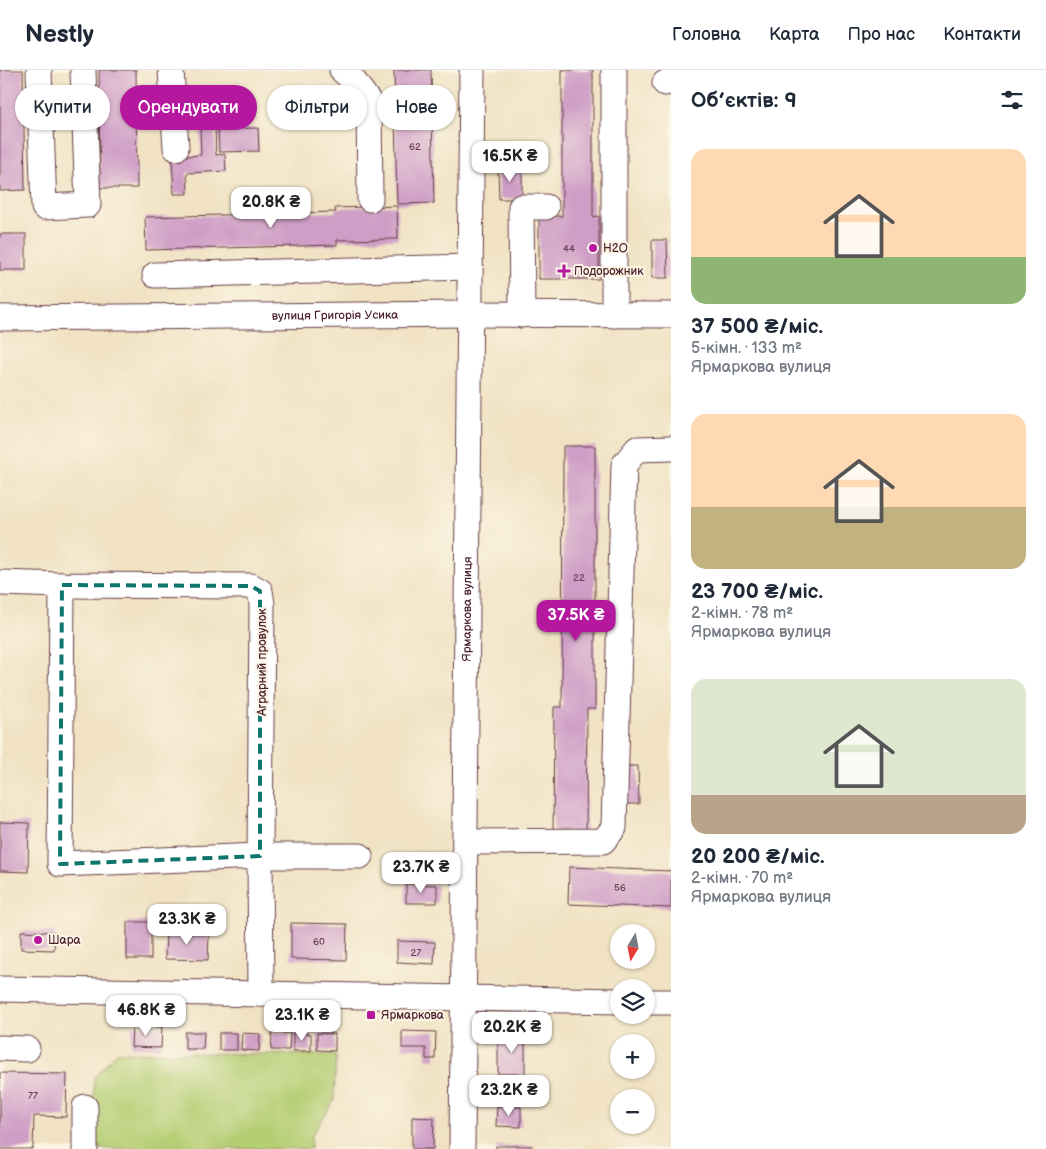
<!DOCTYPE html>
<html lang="uk">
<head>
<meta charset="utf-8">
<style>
	:root { --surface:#fff; --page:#f2f2f3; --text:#1f2937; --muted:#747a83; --line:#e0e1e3; --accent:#b5179e }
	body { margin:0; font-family:"Balsamiq Sans",sans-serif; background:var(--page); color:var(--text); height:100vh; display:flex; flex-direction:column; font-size:19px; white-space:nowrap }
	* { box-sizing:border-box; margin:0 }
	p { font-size:16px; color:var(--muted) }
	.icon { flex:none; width:28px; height:28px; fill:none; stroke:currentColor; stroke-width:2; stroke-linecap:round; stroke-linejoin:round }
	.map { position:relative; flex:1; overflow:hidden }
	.panel { display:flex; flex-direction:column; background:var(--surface); width:375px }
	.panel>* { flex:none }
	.hud { position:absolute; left:15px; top:15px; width:475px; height:45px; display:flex; gap:10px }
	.needle { width:32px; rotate:190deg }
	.tools { position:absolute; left:610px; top:854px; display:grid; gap:10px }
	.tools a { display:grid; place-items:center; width:45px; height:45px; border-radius:50%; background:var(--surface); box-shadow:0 1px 4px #0004; font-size:25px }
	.price { position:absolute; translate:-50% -42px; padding:0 11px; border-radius:10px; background:#fff; color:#222; font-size:16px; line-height:32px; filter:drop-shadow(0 1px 2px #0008) }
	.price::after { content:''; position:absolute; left:50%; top:30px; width:15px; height:11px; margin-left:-8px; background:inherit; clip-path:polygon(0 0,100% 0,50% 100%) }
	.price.selected { background:var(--accent); color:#fff }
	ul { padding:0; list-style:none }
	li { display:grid; align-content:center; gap:10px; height:265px; padding:0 20px }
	li span { display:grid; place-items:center; height:155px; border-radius:15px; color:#555 }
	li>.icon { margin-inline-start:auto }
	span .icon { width:90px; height:90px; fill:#fffc; stroke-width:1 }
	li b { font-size:21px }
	h2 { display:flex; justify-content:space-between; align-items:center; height:60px; padding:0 20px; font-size:21px }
	.chip { padding:0 18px; border-radius:22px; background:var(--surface); box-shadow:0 1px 4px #0004; font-size:18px; line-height:45px }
	.chip.selected { background:var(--accent); color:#fff }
	header { display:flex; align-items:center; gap:30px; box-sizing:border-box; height:70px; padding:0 25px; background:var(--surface); border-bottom:1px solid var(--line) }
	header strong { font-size:24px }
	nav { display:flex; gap:28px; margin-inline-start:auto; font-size:18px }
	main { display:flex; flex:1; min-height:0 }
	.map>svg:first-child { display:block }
</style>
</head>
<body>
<header>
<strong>Nestly</strong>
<nav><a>Головна</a><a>Карта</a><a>Про нас</a><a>Контакти</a></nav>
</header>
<main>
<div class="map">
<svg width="671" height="1079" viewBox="0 0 671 1079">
	<rect width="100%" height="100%" fill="#fcf5e5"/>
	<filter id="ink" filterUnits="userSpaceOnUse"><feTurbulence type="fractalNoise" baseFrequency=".02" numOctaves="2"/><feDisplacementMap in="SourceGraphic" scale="10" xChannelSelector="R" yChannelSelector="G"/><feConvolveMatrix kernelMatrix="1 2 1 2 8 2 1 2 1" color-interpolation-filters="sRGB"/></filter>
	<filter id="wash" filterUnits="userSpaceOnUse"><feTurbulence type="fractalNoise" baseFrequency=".0096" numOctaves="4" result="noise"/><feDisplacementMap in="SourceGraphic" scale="20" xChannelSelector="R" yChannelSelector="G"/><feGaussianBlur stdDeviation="1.12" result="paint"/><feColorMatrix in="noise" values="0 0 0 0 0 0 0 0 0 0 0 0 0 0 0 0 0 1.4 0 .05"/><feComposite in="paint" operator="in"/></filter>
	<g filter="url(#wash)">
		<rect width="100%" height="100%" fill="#f0e2c3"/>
		<path fill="#b5ce73" stroke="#80764f" d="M 117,982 L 336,985 L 334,1031 L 311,1067 L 311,1079 L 93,1079 L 94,1007 Z"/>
		<g id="blocks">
			<g fill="#cf9ec6">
				<path d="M 0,0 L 23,0 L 25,120 L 0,121 Z"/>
				<path d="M 99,0 L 136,0 L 137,118 L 100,118 Z"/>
				<path d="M 394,0 L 431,0 L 434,133 L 397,134 Z"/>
				<path d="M 562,0 L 593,0 L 593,147 L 599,146 L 599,209 L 539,209 L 539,146 L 562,146 Z"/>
				<path d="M 215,58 L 216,85 L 225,84 L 226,101 L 187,103 L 188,124 L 174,124 L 172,87 L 201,85 L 200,59 Z"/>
				<path d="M 258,58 L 259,81 L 219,82 L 218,59 Z"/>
				<path d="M 498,98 L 522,98 L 522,129 L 499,129 Z"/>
				<path d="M 397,136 L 398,169 L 337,170 L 337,175 L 146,180 L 145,147 L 336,142 L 335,138 Z"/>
				<rect x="0" y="164" width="26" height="36"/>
				<path d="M 652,170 L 667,170 L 668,208 L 652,208 Z"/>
				<path d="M 563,376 L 595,376 L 595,639 L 587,639 L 586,765 L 553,765 L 554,637 L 562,637 Z"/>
				<path d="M 623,696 L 638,696 L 639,734 L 624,734 Z"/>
				<path d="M 0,752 L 29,753 L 28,802 L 0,801 Z"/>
				<path d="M 569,797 L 671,801 L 671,838 L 568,834 Z"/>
				<path d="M 406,814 L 437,815 L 437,833 L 406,833 Z"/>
				<rect x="127" y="852" width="24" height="37"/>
				<path d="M 291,853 L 347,854 L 346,890 L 291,889 Z"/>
				<path d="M 21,861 L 55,862 L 54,880 L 21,879 Z"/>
				<path d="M 166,862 L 209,864 L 208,890 L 165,889 Z"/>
				<path d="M 397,871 L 435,872 L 434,894 L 397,892 Z"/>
				<path d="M 132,956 L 162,957 L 161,978 L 131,977 Z"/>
				<path d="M 402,961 L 436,962 L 435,989 L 426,989 L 426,978 L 402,978 Z"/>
				<path d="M 185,962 L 204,962 L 203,979 L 185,979 Z"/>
				<rect x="219" y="963" width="18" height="17"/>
				<path d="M 242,963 L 260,964 L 259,981 L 241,980 Z"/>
				<path d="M 272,963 L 290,963 L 289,980 L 271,980 Z"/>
				<path d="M 293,963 L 311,964 L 311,981 L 293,981 Z"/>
				<path d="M 317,963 L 335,964 L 335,981 L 317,980 Z"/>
				<rect x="498" y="965" width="27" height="39"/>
				<path d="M 0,1003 L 67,1004 L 66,1047 L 34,1046 L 33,1079 L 0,1079 Z"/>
				<path d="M 497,1036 L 521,1037 L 521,1057 L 496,1056 Z"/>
				<path d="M 412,1047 L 434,1048 L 433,1079 L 412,1079 Z"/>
				<rect x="496" y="1076" width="36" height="3"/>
			</g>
		</g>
	</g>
	<g filter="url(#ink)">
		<use href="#blocks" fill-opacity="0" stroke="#633c42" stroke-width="1"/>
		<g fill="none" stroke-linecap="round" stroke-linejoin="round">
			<g stroke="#633c42" stroke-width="27">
				<g id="minor">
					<path d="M 39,0 L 44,137 L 88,135 L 83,0"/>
					<path d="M 171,0 L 176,78"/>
					<path d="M 342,0 L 353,10 L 369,32 L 370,129"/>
					<path d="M 614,0 L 614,245"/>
					<path d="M 665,13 L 671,12"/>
					<path d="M 155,205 L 470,197"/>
					<path d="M 522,245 L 521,137 L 546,137"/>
					<path id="s1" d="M 0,248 L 470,244 L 671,245"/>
					<path d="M 0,513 L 62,515 L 251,516 L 260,521 L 262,534 L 260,786 L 261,924"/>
					<path d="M 62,515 L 60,794 L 260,786 L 360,786"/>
					<path d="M 465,772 L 603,771 L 614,758 L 624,395 L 637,379 L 671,378"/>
					<path d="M 0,919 L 619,931"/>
					<path d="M 646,932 L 671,932"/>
					<path d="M 0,978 L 27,979"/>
					<path d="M 85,1037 L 85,1079"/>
					<path id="s2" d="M 462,1079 L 472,0"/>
				</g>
			</g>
			<use href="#minor" stroke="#fff" stroke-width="25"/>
		</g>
	</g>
	<path fill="none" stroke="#0f766e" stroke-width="4" stroke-dasharray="10 6" stroke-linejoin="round" d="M 62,515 L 251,516 L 260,521 L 260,786 L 60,794 Z"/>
	<g fill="#b5179e" stroke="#fcf5e5" stroke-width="2">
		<circle cx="593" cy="178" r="5"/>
		<path d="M561.5 193.5h5v5h5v5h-5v5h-5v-5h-5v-5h5z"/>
		<circle cx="38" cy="870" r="5"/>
		<rect x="366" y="940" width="10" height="10" rx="2.5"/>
	</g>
	<g text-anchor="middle" stroke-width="4" stroke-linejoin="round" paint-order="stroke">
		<g font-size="10" fill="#6b3f52">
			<text x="415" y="80">62</text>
			<text x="569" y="182">44</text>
			<text x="579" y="511">22</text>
			<text x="620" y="821">56</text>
			<text x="319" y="875">60</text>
			<text x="416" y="886">27</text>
			<text x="33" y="1029">77</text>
		</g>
		<g font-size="12" fill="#4a1f2b" stroke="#fcf5e5" text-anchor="start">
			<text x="603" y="182">H2O</text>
			<text x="574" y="205">Подорожник</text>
			<text x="48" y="874">Шара</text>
			<text x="381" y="949">Ярмаркова</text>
		</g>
		<g font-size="12" fill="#4a1f2b" stroke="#fcf5e5">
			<text dy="4" stroke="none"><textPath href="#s1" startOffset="335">вулиця Григорія Усика</textPath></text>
			<text dy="4" stroke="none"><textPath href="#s2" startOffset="540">Ярмаркова вулиця</textPath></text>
			<text transform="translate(262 592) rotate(-90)" y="4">Аграрний провулок</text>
		</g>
	</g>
</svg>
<div class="tools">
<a><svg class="needle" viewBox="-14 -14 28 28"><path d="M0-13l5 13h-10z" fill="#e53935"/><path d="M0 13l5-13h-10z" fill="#747a83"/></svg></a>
<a><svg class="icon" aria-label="layers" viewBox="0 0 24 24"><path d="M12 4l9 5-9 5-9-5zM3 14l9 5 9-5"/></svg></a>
<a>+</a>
<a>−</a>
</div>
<b class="price" style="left:510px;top:113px">16.5K ₴</b>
<b class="price" style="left:271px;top:159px">20.8K ₴</b>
<b class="price selected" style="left:576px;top:572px">37.5K ₴</b>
<b class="price" style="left:421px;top:824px">23.7K ₴</b>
<b class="price" style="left:187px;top:876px">23.3K ₴</b>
<b class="price" style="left:146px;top:967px">46.8K ₴</b>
<b class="price" style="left:302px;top:972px">23.1K ₴</b>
<b class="price" style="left:512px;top:984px">20.2K ₴</b>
<b class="price" style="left:509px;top:1047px">23.2K ₴</b>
<div class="hud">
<a class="chip">Купити</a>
<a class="chip selected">Орендувати</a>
<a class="chip">Фільтри</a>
<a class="chip">Нове</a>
</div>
</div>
<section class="panel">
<h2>Об’єктів: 9<svg class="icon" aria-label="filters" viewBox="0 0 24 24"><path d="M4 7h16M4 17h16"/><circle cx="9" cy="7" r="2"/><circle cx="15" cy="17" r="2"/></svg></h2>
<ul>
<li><span style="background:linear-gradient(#ffd9b3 70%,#8fb573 0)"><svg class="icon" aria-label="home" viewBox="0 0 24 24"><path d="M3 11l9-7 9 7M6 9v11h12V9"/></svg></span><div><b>37 500 ₴/міс.</b><p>5-кімн. · 133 m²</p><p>Ярмаркова вулиця</p></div></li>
<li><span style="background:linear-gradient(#ffd9b3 60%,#c2b280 0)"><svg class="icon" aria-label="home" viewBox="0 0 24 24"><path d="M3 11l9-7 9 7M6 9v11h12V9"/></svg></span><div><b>23 700 ₴/міс.</b><p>2-кімн. · 78 m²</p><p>Ярмаркова вулиця</p></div></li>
<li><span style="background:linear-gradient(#dfe7d0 75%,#b9a48a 0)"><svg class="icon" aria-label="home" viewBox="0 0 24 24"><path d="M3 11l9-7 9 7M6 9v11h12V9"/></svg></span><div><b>20 200 ₴/міс.</b><p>2-кімн. · 70 m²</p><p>Ярмаркова вулиця</p></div></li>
</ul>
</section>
</main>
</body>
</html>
